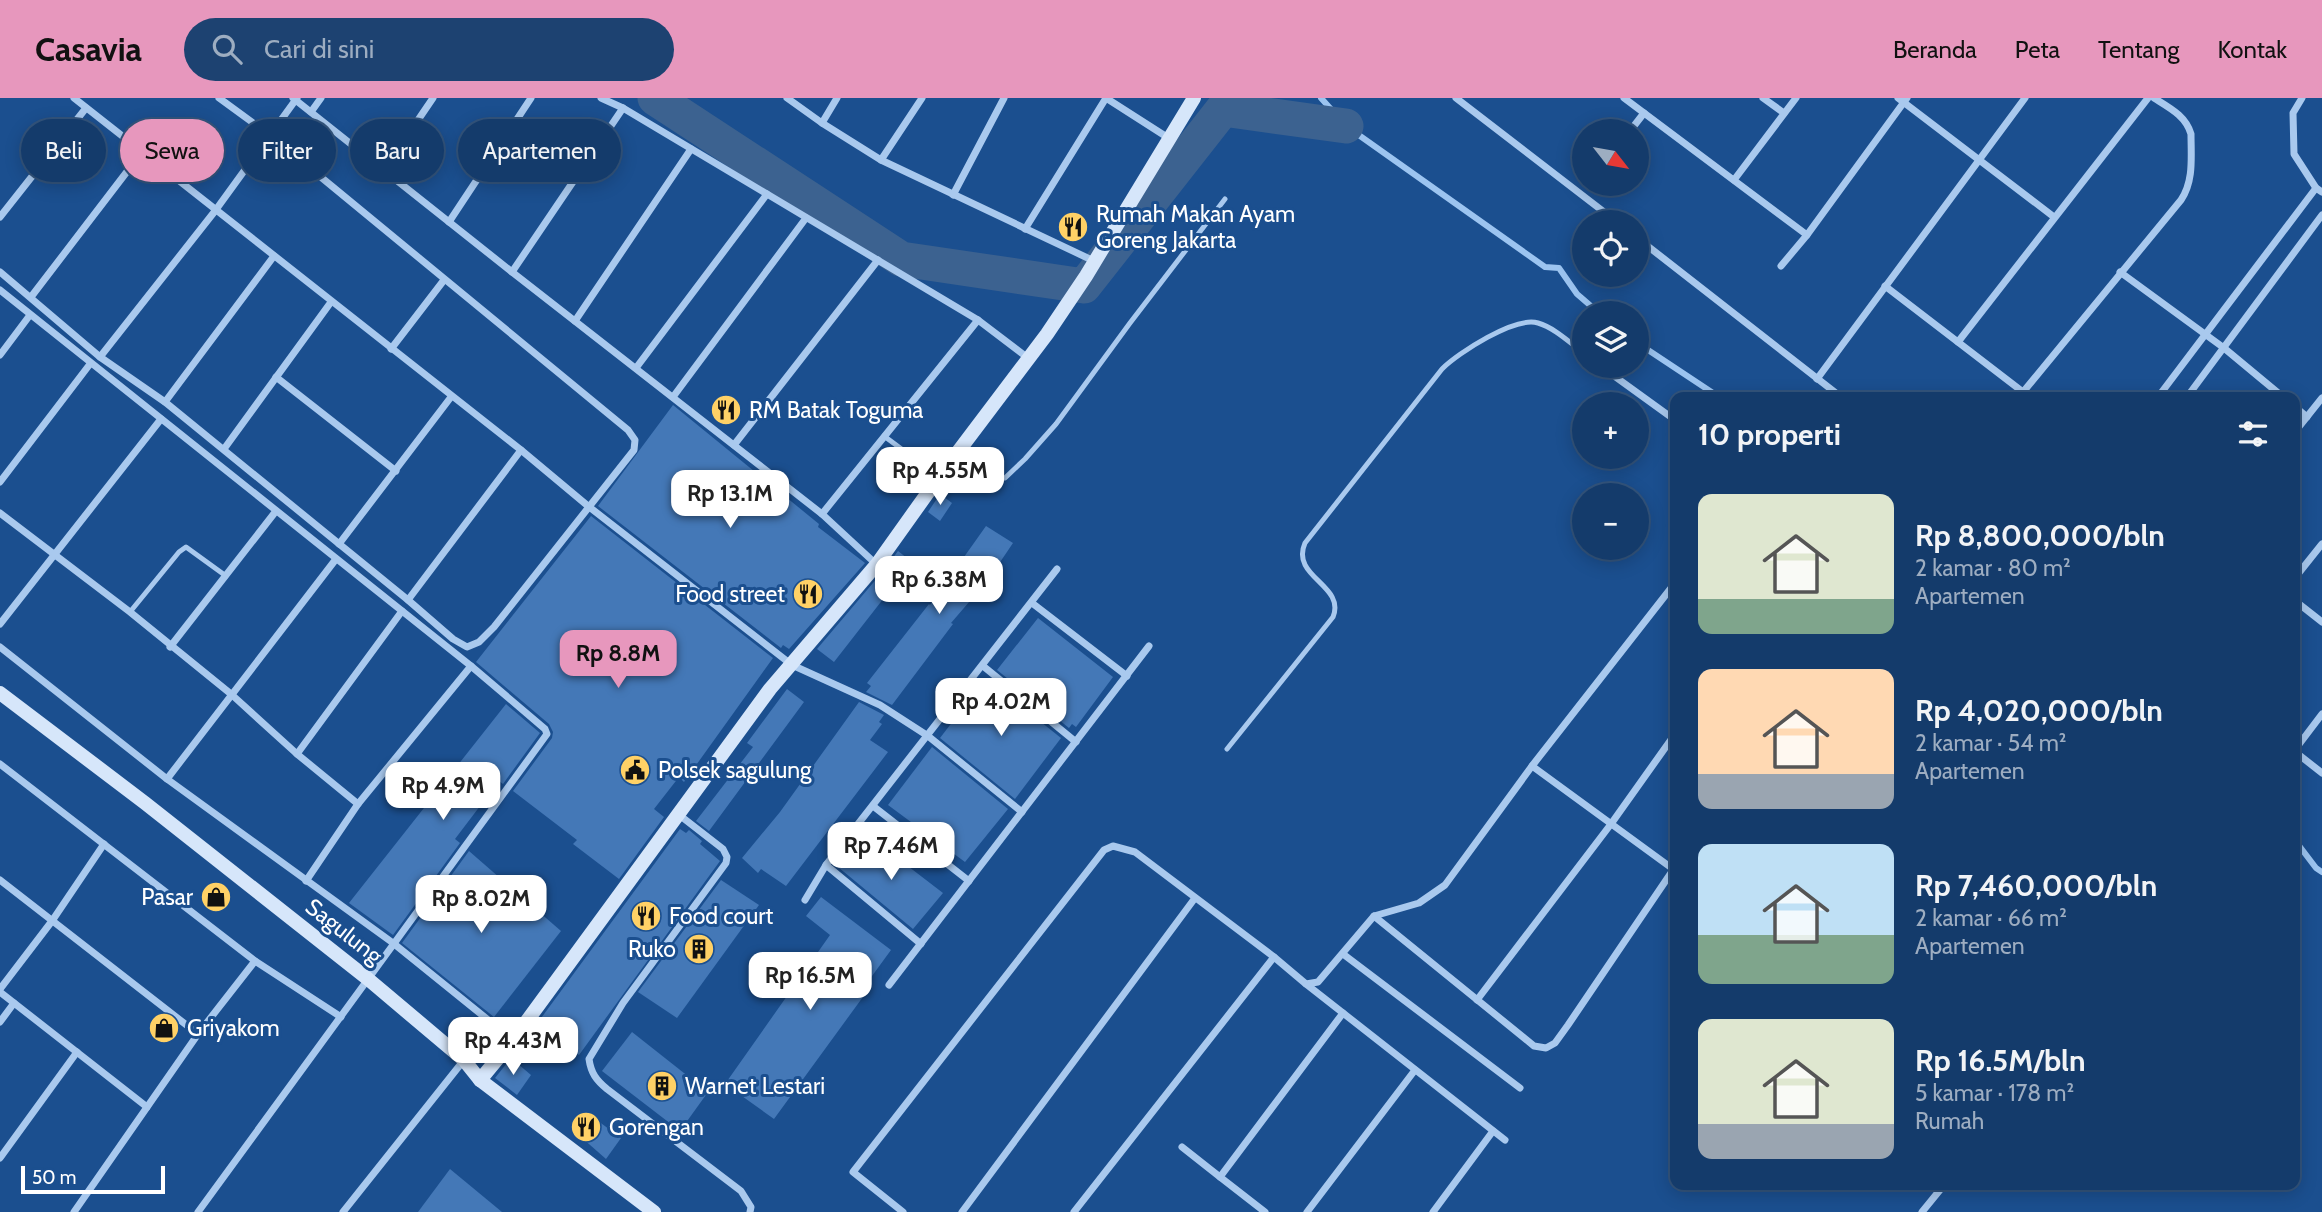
<!DOCTYPE html>
<html lang="id">
<head>
<meta charset="utf-8">
<style>
	:root { --surface:#143b6b; --page:#1d4271; --text:#f1f3f6; --muted:#9dadc1; --line:#33557e; --accent:#e797bd }
	body { margin:0; font-family:Cabin,sans-serif; background:var(--page); color:var(--text); height:100vh; display:flex; flex-direction:column; font-size:26px; white-space:nowrap }
	* { box-sizing:border-box; margin:0 }
	p { font-size:23px; color:var(--muted) }
	.icon { flex:none; width:38px; height:38px; fill:none; stroke:currentColor; stroke-width:2; stroke-linecap:round; stroke-linejoin:round }
	.map { position:relative; flex:1; overflow:hidden }
	.panel { position:absolute; left:1670px; top:294px; width:630px; height:798px; display:flex; flex-direction:column; background:var(--surface); border-radius:14px; box-shadow:0 4px 18px #0003,0 0 0 2px var(--line) }
	.panel>* { flex:none }
	.top-card { position:absolute; left:21px; top:21px; width:665px; height:63px; display:flex; gap:14px }
	.needle { width:46px; rotate:121deg }
	.tools { position:absolute; left:1572px; top:21px; display:grid; gap:14px }
	.tools a { display:grid; place-items:center; width:77px; height:77px; border-radius:50%; background:var(--surface); box-shadow:0 4px 18px #0003,0 0 0 2px var(--line); font-size:35px }
	.scale { position:absolute; left:21px; bottom:18px; width:144px; box-sizing:border-box; padding-left:7px; border:4px solid #fff; border-top:0; font-size:19px; line-height:24px; white-space:nowrap; color:#fff; -webkit-text-stroke:5px #1b4f8f; paint-order:stroke }
	.price { position:absolute; translate:-50% -60px; padding:0 16px; border-radius:14px; background:#fff; color:#222; font-size:23px; line-height:46px; filter:drop-shadow(0 2px 4px #0008) }
	.price::after { content:''; position:absolute; left:50%; top:42px; width:21px; height:16px; margin-left:-10px; background:inherit; clip-path:polygon(0 0,100% 0,50% 100%) }
	.price.active { background:var(--accent); color:#111 }
	ul { padding:0; list-style:none }
	li { display:flex; align-items:center; gap:21px; height:175px; padding:0 28px }
	li span { display:grid; place-items:center; flex:none; width:196px; height:140px; border-radius:14px; color:#555 }
	li>.icon { margin-inline-start:auto }
	span .icon { width:84px; height:84px; fill:#fffc; stroke-width:1 }
	li b { font-size:30px }
	h2 { display:flex; justify-content:space-between; align-items:center; height:84px; padding:0 28px; font-size:30px }
	.pill { padding:0 24px; border-radius:32px; background:var(--surface); box-shadow:0 4px 18px #0003,0 0 0 2px var(--line); font-size:24px; line-height:63px }
	.pill.active { background:var(--accent); color:#111 }
	header { display:flex; align-items:center; gap:42px; box-sizing:border-box; height:98px; padding:0 35px; background:var(--accent); color:#111 }
	header strong { font-size:33px }
	nav { display:flex; gap:38px; margin-inline-start:auto; font-size:24px }
	.search { width:490px; height:63px; background:var(--page); display:flex; align-items:center; gap:18px; box-sizing:border-box; padding:0 24px; border-radius:38px; color:var(--muted); font-size:26px }
	.map>svg:first-child { display:block }
</style>
</head>
<body>
<header>
<strong>Casavia</strong>
<div class="search"><svg class="icon" aria-label="search" viewBox="0 0 24 24"><circle cx="10" cy="10" r="6"/><path d="M15 15l6 6"/></svg>Cari di sini</div>
<nav><a>Beranda</a><a>Peta</a><a>Tentang</a><a>Kontak</a></nav>
</header>
<div class="map">
<svg width="2322" height="1114" viewBox="0 0 2322 1114">
	<rect width="100%" height="100%" fill="#1b4f8f"/>
	<g fill="none" stroke-linecap="round" stroke-linejoin="round">
		<g stroke="#9cc4f0" stroke-width="6">
			<path d="M 1321,0 L 1346,28 L 1545,169 L 1559,170 L 1577,196 L 1599,215"/>
			<path d="M 1636,244 L 1719,299"/>
			<path d="M 2294,741 L 2316,770 L 2322,774"/>
		</g>
		<path stroke="#3c6290" stroke-width="35" d="M 655,0 L 901,161 L 1084,188 L 1223,11 L 1346,28"/>
	</g>
	<g fill="#4478b7">
		<path d="M 673,307 L 819,426 L 818,429 L 865,465 L 789,551 L 783,547 L 781,550 L 598,408 Z"/>
		<path d="M 940,396 L 952,405 L 940,423 L 928,414 Z"/>
		<path d="M 591,418 L 773,560 L 684,684 L 679,679 L 654,711 L 664,719 L 619,781 L 573,746 L 577,742 L 513,693 L 552,640 L 553,634 L 549,626 L 476,564 Z"/>
		<path d="M 986,428 L 1013,445 L 988,482 L 951,525 L 953,526 L 892,607 L 866,594 L 871,588 L 867,585 L 929,506 L 930,507 Z"/>
		<path d="M 898,453 L 912,464 L 834,564 L 817,551 L 884,472 Z"/>
		<path d="M 1038,520 L 1113,579 L 1076,629 L 1072,626 L 1069,630 L 997,572 Z"/>
		<path d="M 986,580 L 1061,640 L 1015,701 L 940,640 Z"/>
		<path d="M 787,591 L 804,604 L 709,733 L 696,723 L 753,649 L 747,645 Z"/>
		<path d="M 859,604 L 884,617 L 879,624 L 882,626 L 870,642 L 888,654 L 786,788 L 761,771 L 758,775 L 742,760 L 780,714 Z"/>
		<path d="M 506,606 L 540,635 L 503,686 L 499,683 L 455,741 L 460,745 L 393,837 L 349,805 Z"/>
		<path d="M 932,649 L 1008,711 L 965,764 L 888,707 Z"/>
		<path d="M 680,731 L 686,735 L 689,732 L 702,743 L 700,746 L 720,763 L 579,957 L 536,927 Z"/>
		<path d="M 870,739 L 943,795 L 913,831 L 838,769 L 851,753 L 856,757 Z"/>
		<path d="M 469,753 L 561,833 L 494,919 L 402,845 Z"/>
		<path d="M 721,782 L 759,807 L 677,920 L 638,894 Z"/>
		<path d="M 821,799 L 891,852 L 864,889 L 868,892 L 774,1021 L 725,986 L 830,837 L 806,818 Z"/>
		<path d="M 632,934 L 708,994 L 680,1033 L 602,973 Z"/>
		<path d="M 511,960 L 531,977 L 517,997 L 495,980 Z"/>
		<path d="M 586,1014 L 621,1040 L 606,1061 L 573,1032 Z"/>
		<path d="M 450,1071 L 502,1114 L 418,1114 Z"/>
	</g>
	<g fill="none" stroke-linecap="round" stroke-linejoin="round">
		<g stroke="#a9c9ee" stroke-width="5">
			<path d="M 1600,268 L 1610,275"/>
			<path d="M 884,338 L 939,379 L 982,382 L 1005,380 L 1025,361 L 1056,326 L 1130,225 L 1225,101"/>
			<path d="M 130,514 L 179,454 L 186,449 L 226,478"/>
			<path d="M 1227,651 L 1333,519 C 1346,487 1290,479 1305,445 L 1442,271 C 1458,255 1515,218 1538,225 C 1555,230 1570,245 1584,255"/>
		</g>
		<g stroke="#a9c9ee" stroke-width="7">
			<path d="M 74,0 L 521,352 L 588,408 L 792,567 L 880,607 L 928,638 L 1022,714"/>
			<path d="M 293,0 L 512,174 L 822,416 L 876,466"/>
			<path d="M 601,0 L 623,10 L 978,222 L 1028,260"/>
			<path d="M 787,0 L 822,25 L 881,62 L 1094,163"/>
			<path d="M 1106,0 L 1170,41"/>
			<path d="M 1456,0 L 1617,124"/>
			<path d="M 1624,0 L 1807,137"/>
			<path d="M 1763,0 L 1784,15"/>
			<path d="M 1898,0 L 2054,119"/>
			<path d="M 2302,0 L 2293,15 L 2294,56 L 2316,90 L 2322,94"/>
			<path d="M 311,14 L 321,0"/>
			<path d="M 822,25 L 837,0"/>
			<path d="M 1630,33 L 1644,15"/>
			<path d="M 881,62 L 922,0"/>
			<path d="M 384,72 L 433,0"/>
			<path d="M 1734,82 L 1796,0"/>
			<path d="M 953,97 L 1004,0"/>
			<path d="M 0,119 L 86,10"/>
			<path d="M 449,124 L 531,0"/>
			<path d="M 1025,131 L 1106,0"/>
			<path d="M 1636,139 L 1841,299"/>
			<path d="M 1781,168 L 1807,137 L 1907,0"/>
			<path d="M 0,174 L 100,259 L 165,304 L 408,502 L 453,541 L 467,549 L 479,544 L 494,529 L 634,352 L 635,342 L 628,332 L 271,38 L 219,0"/>
			<path d="M 512,174 L 623,10"/>
			<path d="M 2120,174 L 2224,250 L 2283,299"/>
			<path d="M 1885,188 L 2023,294"/>
			<path d="M 0,192 L 471,568 L 545,631 L 547,636 L 198,1114"/>
			<path d="M 31,199 L 142,54"/>
			<path d="M 575,223 L 691,51"/>
			<path d="M 1958,244 L 2148,0"/>
			<path d="M 391,251 L 444,182"/>
			<path d="M 0,257 L 30,217"/>
			<path d="M 100,259 L 215,113 L 297,0"/>
			<path d="M 636,270 L 767,96"/>
			<path d="M 1610,275 L 1675,322"/>
			<path d="M 276,279 L 396,373"/>
			<path d="M 1817,281 L 2025,0"/>
			<path d="M 673,299 L 806,120"/>
			<path d="M 2019,299 L 2181,102 C 2194,83 2191,59 2191,36 C 2186,18 2170,10 2154,0"/>
			<path d="M 2158,299 L 2316,90"/>
			<path d="M 2187,299 L 2322,117"/>
			<path d="M 165,304 L 274,158"/>
			<path d="M 2294,308 L 2307,319"/>
			<path d="M 2294,335 L 2322,300"/>
			<path d="M 734,347 L 878,162"/>
			<path d="M 224,351 L 331,204"/>
			<path d="M 0,384 L 90,266"/>
			<path d="M 0,415 L 130,514 L 231,596 L 297,656 L 358,706"/>
			<path d="M 822,416 L 978,222"/>
			<path d="M 339,446 L 451,299"/>
			<path d="M 2294,481 L 2322,446"/>
			<path d="M 408,502 L 521,352"/>
			<path d="M 2294,502 L 2322,524"/>
			<path d="M 1032,505 L 1127,578"/>
			<path d="M 0,526 L 161,321"/>
			<path d="M 0,549 L 167,681 L 393,845 L 513,942"/>
			<path d="M 170,549 L 276,413"/>
			<path d="M 983,568 L 1076,644"/>
			<path d="M 2294,653 L 2322,616"/>
			<path d="M 2294,653 L 2322,675"/>
			<path d="M 297,656 L 402,513"/>
			<path d="M 0,666 L 255,863 L 341,919"/>
			<path d="M 1532,668 L 1673,771"/>
			<path d="M 167,681 L 336,461"/>
			<path d="M 873,708 L 969,783"/>
			<path d="M 678,716 L 723,751 L 727,759 L 726,765 L 623,905 L 589,961 C 591,975 596,982 607,991 L 741,1093 L 751,1109 L 750,1114"/>
			<path d="M 826,767 L 921,846"/>
			<path d="M 0,782 L 198,936"/>
			<path d="M 306,783 L 358,706 L 471,568"/>
			<path d="M 805,802 L 826,767 L 1057,471"/>
			<path d="M 1374,818 L 1523,939 L 1534,948 L 1546,950 L 1555,945 L 1568,927 L 1675,769"/>
			<path d="M 1343,856 L 1520,990"/>
			<path d="M 1306,886 L 1505,1042"/>
			<path d="M 889,887 L 1149,548"/>
			<path d="M 0,891 L 52,823 L 104,746"/>
			<path d="M 0,894 L 147,1009"/>
			<path d="M 1477,902 L 1611,726 L 1675,636"/>
			<path d="M 0,924 L 14,905"/>
			<path d="M 1182,1049 L 1220,1079"/>
			<path d="M 0,1060 L 77,954"/>
			<path d="M 74,1114 L 198,936 L 255,863"/>
			<path d="M 343,1114 L 464,962"/>
			<path d="M 903,1114 L 853,1074 L 1104,752 L 1113,748 L 1135,754 L 1274,859 L 1306,886 L 1318,884 L 1374,818 L 1419,805 L 1445,787 L 1532,668 L 1675,485"/>
			<path d="M 962,1114 L 1195,800"/>
			<path d="M 1074,1114 L 1274,859"/>
			<path d="M 1265,1114 L 1220,1079 L 1343,915"/>
			<path d="M 1307,1114 L 1415,972"/>
			<path d="M 1433,1114 L 1493,1033"/>
			<path d="M 1922,1114 L 1944,1087"/>
		</g>
		<g stroke="#d6e6fa" stroke-width="14">
			<path d="M 0,595 L 145,705 L 368,881 L 464,962 L 480,982 L 654,1114"/>
			<path d="M 480,982 L 513,942 L 770,591 L 877,466 L 939,379 L 1047,236 L 1086,178 L 1194,0"/>
		</g>
	</g>
	<defs>
		<g id="restaurant-disc" transform="scale(1.575)"><circle r="9.5" fill="#ffd166" stroke="#1b4f8f"/><path d="M-5-6h1v4h1v-4h1v4h1v-4h1v5L-1.5 .5V6h-2V.5L-5-1ZM5-6V6H3V1.5H1.5Q1.5-4 5-6Z" fill="#111"/></g>
		<g id="civic-disc" transform="scale(1.575)"><circle r="9.5" fill="#ffd166" stroke="#1b4f8f"/><path d="M-.6-6.5H3V-4.5H.6V-3L4-1V1h2V6H-6V1h2V-1L-.6-3ZM-1.2 2.5V6h2.4V2.5Z" fill="#111"/></g>
		<g id="shop-disc" transform="scale(1.575)"><circle r="9.5" fill="#ffd166" stroke="#1b4f8f"/><path d="M-5-2.5h2.3a2.7 3.5 0 0 1 5.4 0H5L5.5 6h-11ZM-1.5-2.5h3a1.5 2.3 0 0 0-3 0Z" fill="#111"/></g>
		<g id="building-disc" transform="scale(1.575)"><circle r="9.5" fill="#ffd166" stroke="#1b4f8f"/><path d="M-4-6H4V6H1V3H-1V6H-4ZM-2.5-4.3h1.7v1.8h-1.7ZM.8-4.3h1.7v1.8H.8ZM-2.5-1h1.7V.8h-1.7ZM.8-1h1.7V.8H.8Z" fill="#111"/></g>
	</defs>
	<g fill-rule="evenodd">
		<use href="#restaurant-disc" x="1073" y="129"/>
		<use href="#restaurant-disc" x="726" y="312"/>
		<use href="#restaurant-disc" x="808" y="496"/>
		<use href="#civic-disc" x="635" y="672"/>
		<use href="#shop-disc" x="216" y="799"/>
		<use href="#restaurant-disc" x="646" y="818"/>
		<use href="#building-disc" x="699" y="851"/>
		<use href="#shop-disc" x="164" y="930"/>
		<use href="#building-disc" x="662" y="988"/>
		<use href="#restaurant-disc" x="586" y="1029"/>
	</g>
	<g text-anchor="middle" stroke-width="6" stroke-linejoin="round" paint-order="stroke">
		<g font-size="23" fill="#fff" stroke="#1b4f8f" text-anchor="start">
			<text x="1096" y="124">Rumah Makan Ayam<tspan x="1096" dy="26">Goreng Jakarta</tspan></text>
			<text x="749" y="320">RM Batak Toguma</text>
			<text x="785" y="504" text-anchor="end">Food street</text>
			<text x="658" y="680">Polsek sagulung</text>
			<text x="193" y="807" text-anchor="end">Pasar</text>
			<text x="669" y="826">Food court</text>
			<text x="676" y="859" text-anchor="end">Ruko</text>
			<text x="187" y="938">Griyakom</text>
			<text x="685" y="996">Warnet Lestari</text>
			<text x="609" y="1037">Gorengan</text>
		</g>
		<g font-size="23" fill="#fff" stroke="#1b4f8f">
			<text transform="translate(344 833) rotate(38)" y="8">Sagulung</text>
		</g>
	</g>
</svg>
<div class="tools">
<a><svg class="needle" viewBox="-14 -14 28 28"><path d="M0-13l5 13h-10z" fill="#e53935"/><path d="M0 13l5-13h-10z" fill="#9dadc1"/></svg></a>
<a><svg class="icon" aria-label="locate" viewBox="0 0 24 24"><circle cx="12" cy="12" r="6"/><path d="M12 2v4M12 18v4M2 12h4M18 12h4"/></svg></a>
<a><svg class="icon" aria-label="layers" viewBox="0 0 24 24"><path d="M12 4l9 5-9 5-9-5zM3 14l9 5 9-5"/></svg></a>
<a>+</a>
<a>−</a>
</div>
<div class="scale">50 m</div>
<b class="price" style="left:940px;top:409px">Rp 4.55M</b>
<b class="price" style="left:730px;top:432px">Rp 13.1M</b>
<b class="price" style="left:939px;top:518px">Rp 6.38M</b>
<b class="price active" style="left:618px;top:592px">Rp 8.8M</b>
<b class="price" style="left:1001px;top:640px">Rp 4.02M</b>
<b class="price" style="left:443px;top:724px">Rp 4.9M</b>
<b class="price" style="left:891px;top:784px">Rp 7.46M</b>
<b class="price" style="left:481px;top:837px">Rp 8.02M</b>
<b class="price" style="left:810px;top:914px">Rp 16.5M</b>
<b class="price" style="left:513px;top:979px">Rp 4.43M</b>
<div class="top-card">
<a class="pill">Beli</a>
<a class="pill active">Sewa</a>
<a class="pill">Filter</a>
<a class="pill">Baru</a>
<a class="pill">Apartemen</a>
</div>
<section class="panel">
<h2>10 properti<svg class="icon" aria-label="filters" viewBox="0 0 24 24"><path d="M4 7h16M4 17h16"/><circle cx="9" cy="7" r="2"/><circle cx="15" cy="17" r="2"/></svg></h2>
<ul>
<li><span style="background:linear-gradient(#dfe7d0 75%,#7fa58c 0)"><svg class="icon" aria-label="home" viewBox="0 0 24 24"><path d="M3 11l9-7 9 7M6 9v11h12V9"/></svg></span><div><b>Rp 8,800,000/bln</b><p>2 kamar · 80 m²</p><p>Apartemen</p></div></li>
<li><span style="background:linear-gradient(#ffd9b3 75%,#9aa5b1 0)"><svg class="icon" aria-label="home" viewBox="0 0 24 24"><path d="M3 11l9-7 9 7M6 9v11h12V9"/></svg></span><div><b>Rp 4,020,000/bln</b><p>2 kamar · 54 m²</p><p>Apartemen</p></div></li>
<li><span style="background:linear-gradient(#bfe0f5 65%,#7fa58c 0)"><svg class="icon" aria-label="home" viewBox="0 0 24 24"><path d="M3 11l9-7 9 7M6 9v11h12V9"/></svg></span><div><b>Rp 7,460,000/bln</b><p>2 kamar · 66 m²</p><p>Apartemen</p></div></li>
<li><span style="background:linear-gradient(#dfe7d0 75%,#9aa5b1 0)"><svg class="icon" aria-label="home" viewBox="0 0 24 24"><path d="M3 11l9-7 9 7M6 9v11h12V9"/></svg></span><div><b>Rp 16.5M/bln</b><p>5 kamar · 178 m²</p><p>Rumah</p></div></li>
</ul>
</section>
</div>
</body>
</html>
